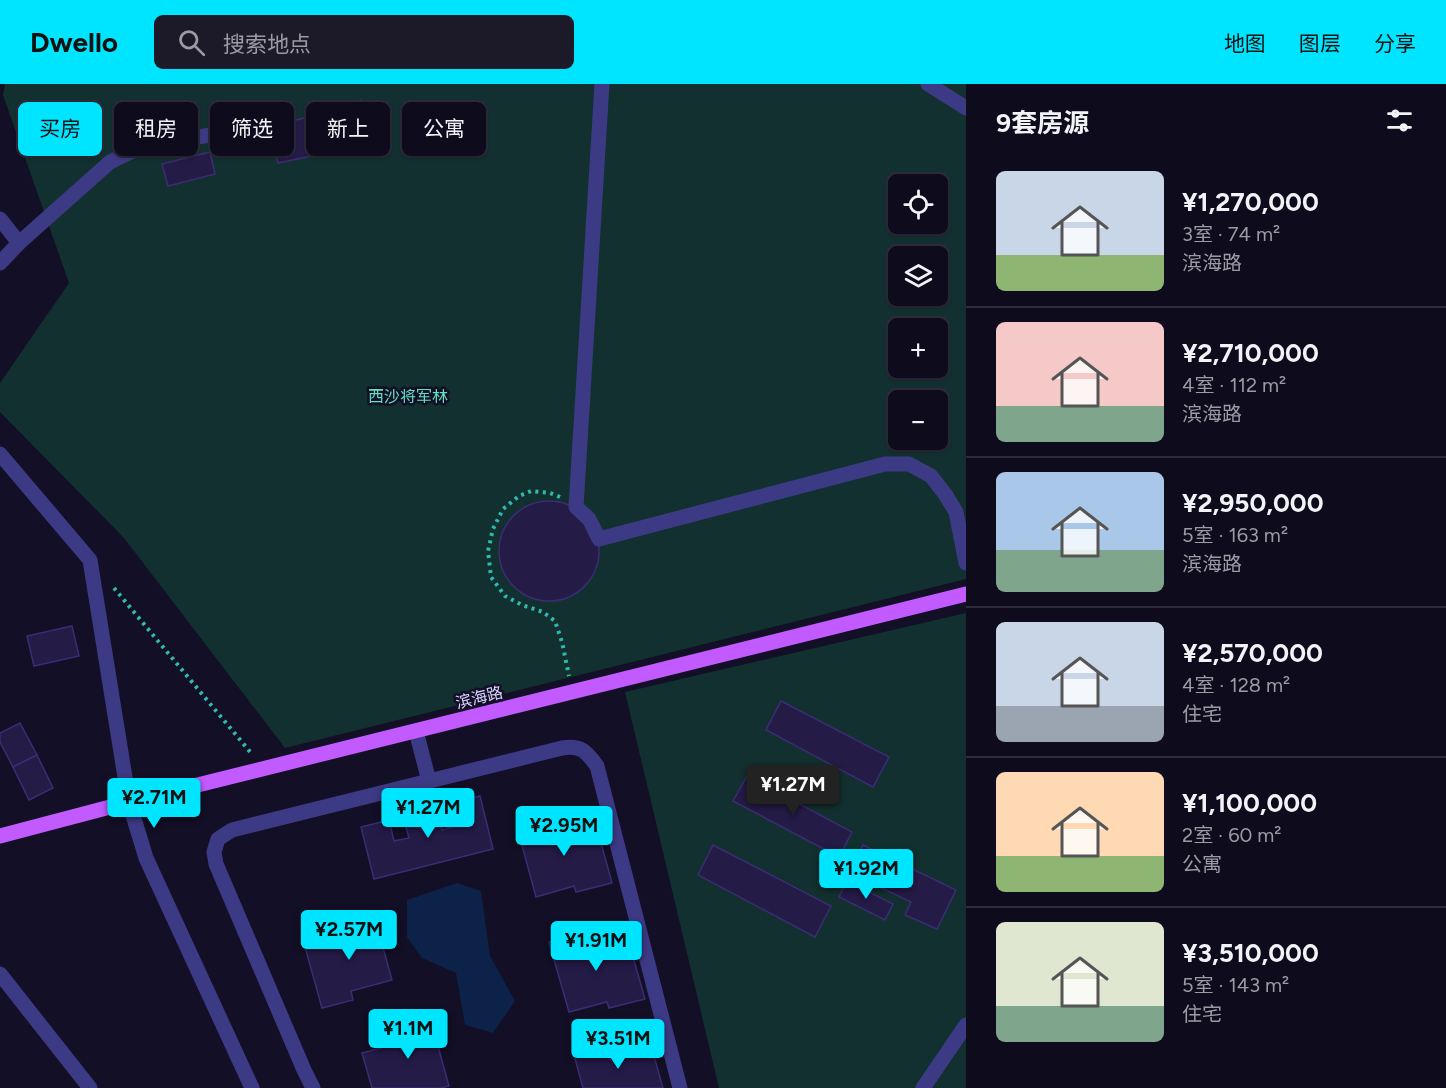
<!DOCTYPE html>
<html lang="zh">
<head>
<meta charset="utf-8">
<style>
	:root { --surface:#0e0b1c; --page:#1c1929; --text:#f1f3f6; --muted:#9b9ba3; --line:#2e2b3b; --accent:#00e5ff }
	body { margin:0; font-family:Figtree,"Noto Sans SC",sans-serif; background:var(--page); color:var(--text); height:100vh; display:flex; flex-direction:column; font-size:22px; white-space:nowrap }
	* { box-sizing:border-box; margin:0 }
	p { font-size:20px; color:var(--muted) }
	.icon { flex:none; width:33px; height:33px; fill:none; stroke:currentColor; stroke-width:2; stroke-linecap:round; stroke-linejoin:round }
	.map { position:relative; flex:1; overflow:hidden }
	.details { display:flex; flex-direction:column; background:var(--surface); width:480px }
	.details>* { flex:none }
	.banner { position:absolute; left:18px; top:18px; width:570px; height:54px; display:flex; gap:12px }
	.buttons { position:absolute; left:888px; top:90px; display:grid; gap:12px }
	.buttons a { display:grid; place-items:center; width:60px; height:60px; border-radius:9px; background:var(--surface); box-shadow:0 2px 4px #0004,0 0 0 2px var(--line); font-size:30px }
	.price { position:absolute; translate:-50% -51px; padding:0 14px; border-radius:6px; background:var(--accent); color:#111; font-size:20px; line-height:39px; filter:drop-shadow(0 2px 3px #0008) }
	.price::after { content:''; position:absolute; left:50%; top:36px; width:18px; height:14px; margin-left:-9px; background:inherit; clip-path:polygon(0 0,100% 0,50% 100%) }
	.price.active { background:#222; color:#fff }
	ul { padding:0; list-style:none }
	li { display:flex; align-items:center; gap:18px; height:150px; padding:0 30px }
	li+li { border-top:2px solid var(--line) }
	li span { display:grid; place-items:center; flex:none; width:168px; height:120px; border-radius:9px; color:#555 }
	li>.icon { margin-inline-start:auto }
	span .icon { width:72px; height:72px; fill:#fffc; stroke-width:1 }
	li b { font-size:26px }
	h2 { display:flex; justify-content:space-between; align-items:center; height:72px; padding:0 30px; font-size:26px }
	.tag { padding:0 21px; border-radius:9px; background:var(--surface); box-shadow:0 2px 4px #0004,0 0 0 2px var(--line); font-size:21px; line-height:54px }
	.tag.active { background:var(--accent); color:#111 }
	header { display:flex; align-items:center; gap:36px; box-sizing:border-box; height:84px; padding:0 30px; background:var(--accent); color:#111 }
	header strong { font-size:28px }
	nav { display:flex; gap:33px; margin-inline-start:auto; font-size:21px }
	.search { width:420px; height:54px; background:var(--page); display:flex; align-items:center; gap:15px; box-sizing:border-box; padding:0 21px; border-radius:9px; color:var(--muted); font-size:22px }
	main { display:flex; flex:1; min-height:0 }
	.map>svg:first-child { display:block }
</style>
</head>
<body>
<header>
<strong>Dwello</strong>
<div class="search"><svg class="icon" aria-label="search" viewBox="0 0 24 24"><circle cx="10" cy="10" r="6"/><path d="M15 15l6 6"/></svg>搜索地点</div>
<nav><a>地图</a><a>图层</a><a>分享</a></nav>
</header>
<main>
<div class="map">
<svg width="966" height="1004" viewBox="0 0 966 1004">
	<rect width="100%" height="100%" fill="#130f26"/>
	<g fill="#12302f" fill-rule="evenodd">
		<path d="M 5,0 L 966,0 L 966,495 L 285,664 L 124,454 L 0,328 L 0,299 L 69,199 L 3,11 ZM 898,100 L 938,100 L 938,140 L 898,140 ZM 898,172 L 938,172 L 938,212 L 898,212 ZM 898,244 L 938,244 L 938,284 L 898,284 ZM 898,316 L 938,316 L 938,356 L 898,356 Z"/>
		<path d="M 966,529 L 966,1004 L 719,1004 L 625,608 Z"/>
	</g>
	<path fill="#0c2248" d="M 457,799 L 481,807 L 490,872 L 515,917 L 493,949 L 465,941 L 456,889 L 422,874 L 407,853 L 407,816 Z"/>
	<g fill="#241b47" stroke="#3b2d73" stroke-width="1.5">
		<path d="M 361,16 L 369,52 L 352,55 L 344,20 Z"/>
		<path d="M 327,29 L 335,67 L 278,79 L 269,42 Z"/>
		<path d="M 210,68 L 215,90 L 168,102 L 162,80 Z"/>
		<circle cx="549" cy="467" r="50"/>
		<path d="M 72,542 L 79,572 L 34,582 L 27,552 Z"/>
		<path d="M 781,617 L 889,673 L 873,703 L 766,646 Z"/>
		<path d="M 20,639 L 37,671 L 13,683 L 0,658 L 0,649 Z"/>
		<path d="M 37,671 L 53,704 L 29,716 L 13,683 Z"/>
		<path d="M 747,692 L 852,748 L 839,773 L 733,717 Z"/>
		<path d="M 480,712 L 493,765 L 374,795 L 361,743 L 389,736 L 394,757 L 409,754 L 403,732 L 436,723 L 442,746 L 455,742 L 449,720 Z"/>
		<path d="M 550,734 L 554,747 L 595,737 L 612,799 L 576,808 L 574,802 L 536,813 L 517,743 Z"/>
		<path d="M 713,761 L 831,822 L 815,853 L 698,791 Z"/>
		<path d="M 863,761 L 956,806 L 937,845 L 905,831 L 911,818 L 850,789 Z"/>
		<path d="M 847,797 L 893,820 L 885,836 L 839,813 Z"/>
		<path d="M 373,827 L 392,896 L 351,907 L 353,916 L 322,924 L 305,863 L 344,853 L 339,837 Z"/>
		<path d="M 583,849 L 587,863 L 627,852 L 645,915 L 609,924 L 607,918 L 569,928 L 549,858 Z"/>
		<path d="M 430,933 L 449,1002 L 441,1004 L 372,1004 L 362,969 L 400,959 L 396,943 Z"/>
		<path d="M 607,962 L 611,976 L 652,965 L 663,1004 L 583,1004 L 574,971 Z"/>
	</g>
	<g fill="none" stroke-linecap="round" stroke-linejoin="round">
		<g stroke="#2fb8b0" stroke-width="4" stroke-dasharray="3 4.5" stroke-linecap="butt">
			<path d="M 560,413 L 550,409 L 531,407 L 519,412 L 503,425 L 493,445 L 488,467 L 491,493 L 505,512 L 522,521 L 543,528 L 555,537 L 562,558 L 569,592"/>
			<path d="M 114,504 L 251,669"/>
		</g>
		<g stroke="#3d3a85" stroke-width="15">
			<path d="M 602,0 L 576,423 L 589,435 L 599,455 L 885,380 L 909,380 L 931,392 L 945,410 L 956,428 L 966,479"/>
			<path d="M 928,0 L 966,24"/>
			<path d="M 0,135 L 19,159"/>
			<path d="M 0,179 L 19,159 L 110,78 L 145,61 L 264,43"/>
			<path d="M 0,370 L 90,476 L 129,718 L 146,774 L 252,1004"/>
			<path d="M 416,647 L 429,697"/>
			<path d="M 0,890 L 90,1004"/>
			<path d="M 313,1004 L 304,986 L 216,780 L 214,768 L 218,755 L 232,746 L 562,664 C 581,661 586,667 597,682 L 680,1004"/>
			<path d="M 923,1004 L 966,941"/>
		</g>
		<path stroke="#c25bff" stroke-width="15" d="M 0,752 L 129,718 L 966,510"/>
	</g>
	<g text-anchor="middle" stroke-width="5" stroke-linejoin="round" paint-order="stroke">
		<g font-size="16" fill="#5fe0c0" stroke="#130f26">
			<text x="408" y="318">西沙将军林</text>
		</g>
		<g font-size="16" fill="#d9d4ff" stroke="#130f26">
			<text transform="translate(479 613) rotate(-14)" y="6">滨海路</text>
		</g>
	</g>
</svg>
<div class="buttons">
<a><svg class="icon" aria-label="locate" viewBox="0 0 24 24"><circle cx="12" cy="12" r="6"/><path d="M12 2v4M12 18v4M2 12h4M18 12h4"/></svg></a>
<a><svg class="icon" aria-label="layers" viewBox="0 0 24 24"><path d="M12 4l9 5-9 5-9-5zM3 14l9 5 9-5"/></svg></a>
<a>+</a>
<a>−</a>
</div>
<b class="price active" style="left:793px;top:732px">¥1.27M</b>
<b class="price" style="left:154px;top:745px">¥2.71M</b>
<b class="price" style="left:428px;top:755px">¥1.27M</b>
<b class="price" style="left:564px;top:773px">¥2.95M</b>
<b class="price" style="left:866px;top:816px">¥1.92M</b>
<b class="price" style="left:349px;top:877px">¥2.57M</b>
<b class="price" style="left:596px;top:888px">¥1.91M</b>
<b class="price" style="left:408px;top:976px">¥1.1M</b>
<b class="price" style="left:618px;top:986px">¥3.51M</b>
<div class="banner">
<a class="tag active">买房</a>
<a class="tag">租房</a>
<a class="tag">筛选</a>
<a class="tag">新上</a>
<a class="tag">公寓</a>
</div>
</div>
<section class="details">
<h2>9套房源<svg class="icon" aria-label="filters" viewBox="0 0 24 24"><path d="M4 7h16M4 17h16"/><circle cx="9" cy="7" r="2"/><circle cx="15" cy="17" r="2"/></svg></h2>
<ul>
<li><span style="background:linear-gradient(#c9d6e8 70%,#8fb573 0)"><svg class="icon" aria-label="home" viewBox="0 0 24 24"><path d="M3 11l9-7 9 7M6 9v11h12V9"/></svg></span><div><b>¥1,270,000</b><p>3室 · 74 m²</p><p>滨海路</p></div></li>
<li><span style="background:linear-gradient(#f6c9c9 70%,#7fa58c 0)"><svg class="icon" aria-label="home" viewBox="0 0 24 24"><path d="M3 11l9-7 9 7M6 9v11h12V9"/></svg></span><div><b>¥2,710,000</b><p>4室 · 112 m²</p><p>滨海路</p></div></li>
<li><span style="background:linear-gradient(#a9c7e8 65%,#7fa58c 0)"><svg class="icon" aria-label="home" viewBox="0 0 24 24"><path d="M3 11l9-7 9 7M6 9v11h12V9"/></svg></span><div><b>¥2,950,000</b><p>5室 · 163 m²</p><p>滨海路</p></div></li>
<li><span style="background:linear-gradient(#c9d6e8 70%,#9aa5b1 0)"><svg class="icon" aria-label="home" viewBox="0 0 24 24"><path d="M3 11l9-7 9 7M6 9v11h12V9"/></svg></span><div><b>¥2,570,000</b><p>4室 · 128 m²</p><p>住宅</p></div></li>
<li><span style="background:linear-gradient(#ffd9b3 70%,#8fb573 0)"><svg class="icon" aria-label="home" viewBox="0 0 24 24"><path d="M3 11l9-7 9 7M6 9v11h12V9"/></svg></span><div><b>¥1,100,000</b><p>2室 · 60 m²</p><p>公寓</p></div></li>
<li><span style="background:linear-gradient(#dfe7d0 70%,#7fa58c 0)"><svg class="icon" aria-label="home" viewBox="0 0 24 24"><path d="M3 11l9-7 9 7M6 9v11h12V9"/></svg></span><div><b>¥3,510,000</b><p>5室 · 143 m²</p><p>住宅</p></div></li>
</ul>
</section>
</main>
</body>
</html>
